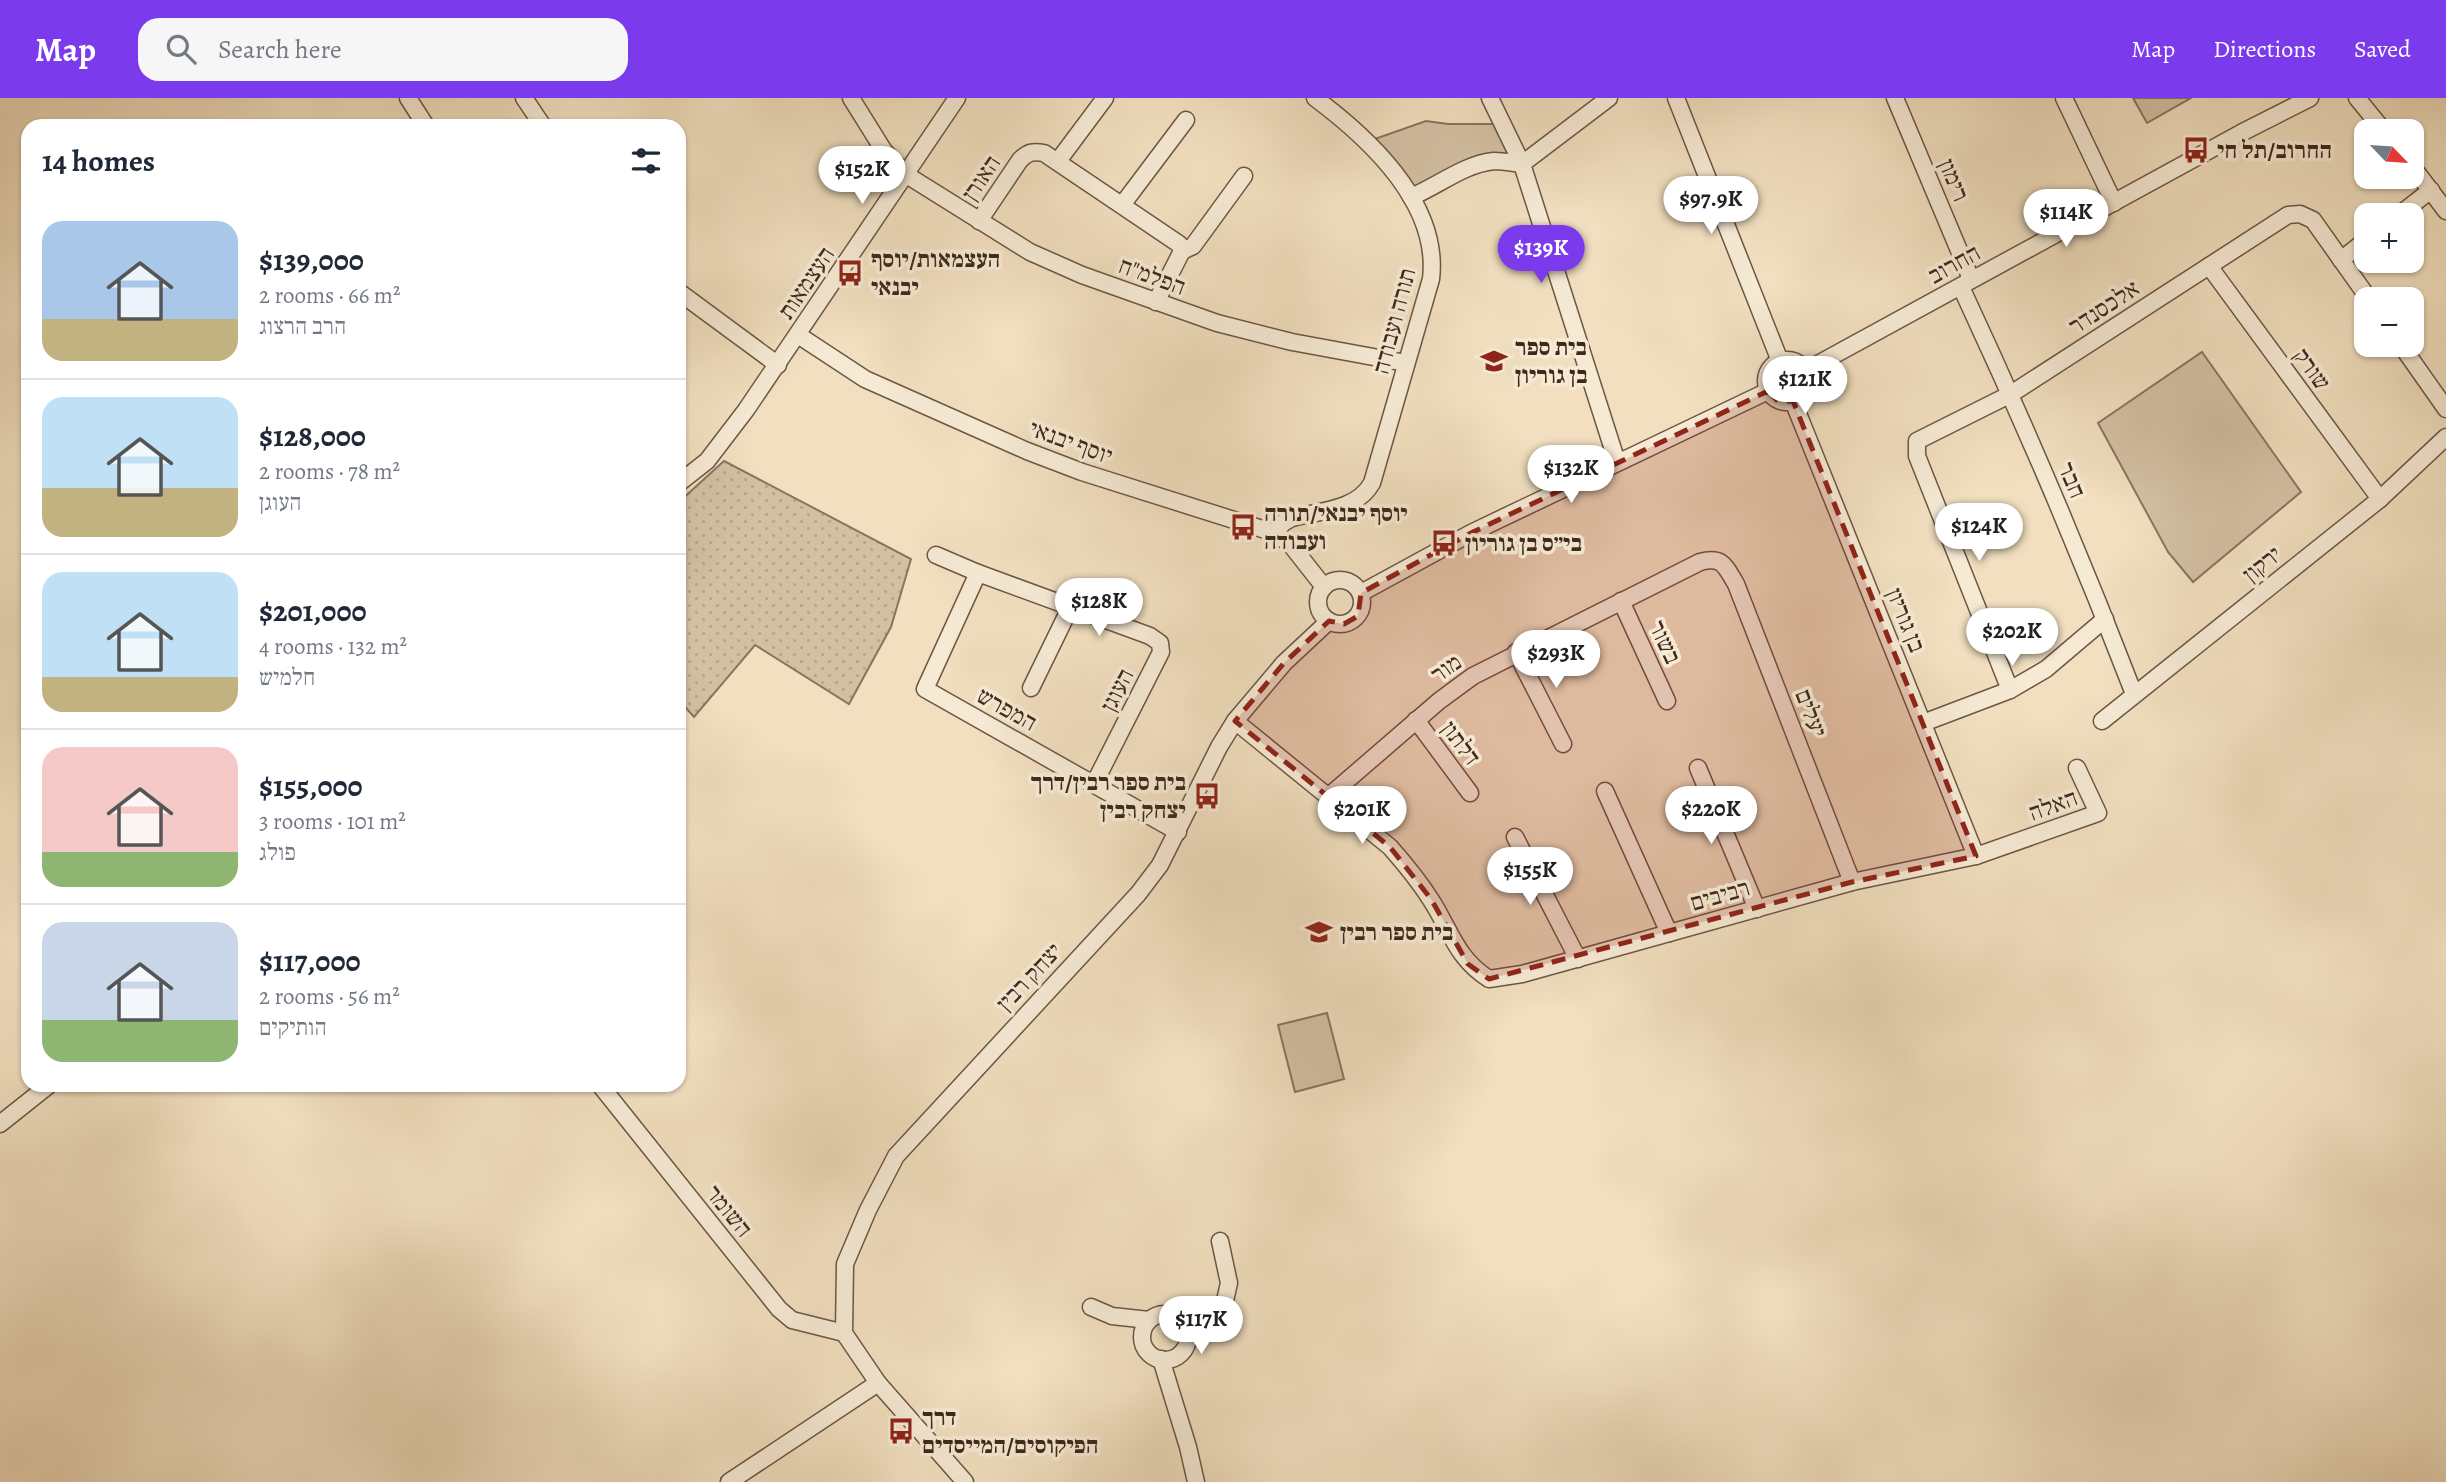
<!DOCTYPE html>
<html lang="en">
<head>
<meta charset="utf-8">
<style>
	:root { --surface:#fff; --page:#f6f6f7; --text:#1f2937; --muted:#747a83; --line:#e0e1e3; --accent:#7c3aed }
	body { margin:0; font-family:Alegreya,"Frank Ruhl Libre",serif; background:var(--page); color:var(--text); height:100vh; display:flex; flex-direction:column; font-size:26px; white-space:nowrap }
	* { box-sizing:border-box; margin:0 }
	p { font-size:23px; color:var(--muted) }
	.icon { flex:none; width:38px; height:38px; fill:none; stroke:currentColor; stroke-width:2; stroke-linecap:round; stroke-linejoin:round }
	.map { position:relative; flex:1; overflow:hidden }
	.sheet { position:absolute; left:21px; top:21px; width:665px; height:973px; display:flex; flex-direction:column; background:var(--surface); border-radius:21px; box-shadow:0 2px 5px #0004 }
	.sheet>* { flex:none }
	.needle { width:46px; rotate:115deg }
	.controls { position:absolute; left:2354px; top:21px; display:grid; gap:14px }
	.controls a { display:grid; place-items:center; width:70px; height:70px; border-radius:14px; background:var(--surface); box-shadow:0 2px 5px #0004; font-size:35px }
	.price { position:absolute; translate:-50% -60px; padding:0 16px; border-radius:24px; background:#fff; color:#222; font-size:23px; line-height:46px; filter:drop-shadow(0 2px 4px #0008) }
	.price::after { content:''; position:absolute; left:50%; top:42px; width:21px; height:16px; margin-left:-10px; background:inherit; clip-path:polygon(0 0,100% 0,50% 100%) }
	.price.current { background:var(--accent); color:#fff }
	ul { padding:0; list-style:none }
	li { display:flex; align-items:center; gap:21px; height:175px; padding:0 21px }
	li+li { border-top:2px solid var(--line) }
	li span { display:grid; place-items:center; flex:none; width:196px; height:140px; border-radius:21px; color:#555 }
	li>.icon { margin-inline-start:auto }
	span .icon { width:84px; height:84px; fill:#fffc; stroke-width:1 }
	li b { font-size:30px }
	h2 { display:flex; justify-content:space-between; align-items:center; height:84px; padding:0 21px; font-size:30px }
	header { display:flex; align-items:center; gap:42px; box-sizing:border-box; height:98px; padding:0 35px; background:var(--accent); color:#fff }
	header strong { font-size:33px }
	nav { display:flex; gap:38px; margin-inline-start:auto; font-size:24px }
	.search { width:490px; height:63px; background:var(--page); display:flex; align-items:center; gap:18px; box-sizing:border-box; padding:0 24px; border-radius:21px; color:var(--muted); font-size:26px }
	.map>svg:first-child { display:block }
</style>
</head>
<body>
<header>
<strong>Map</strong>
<div class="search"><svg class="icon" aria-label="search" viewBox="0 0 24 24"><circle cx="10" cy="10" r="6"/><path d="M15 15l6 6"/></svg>Search here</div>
<nav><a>Map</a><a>Directions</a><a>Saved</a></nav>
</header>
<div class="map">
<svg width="2446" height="1384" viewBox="0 0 2446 1384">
	<defs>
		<pattern id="grass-dots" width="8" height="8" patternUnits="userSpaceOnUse" patternTransform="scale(1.75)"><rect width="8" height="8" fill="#d3c0a3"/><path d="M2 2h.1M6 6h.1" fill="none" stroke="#b6a58c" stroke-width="1.8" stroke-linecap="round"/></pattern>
	</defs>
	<rect width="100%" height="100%" fill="#f1dfbf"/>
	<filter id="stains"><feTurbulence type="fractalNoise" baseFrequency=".00286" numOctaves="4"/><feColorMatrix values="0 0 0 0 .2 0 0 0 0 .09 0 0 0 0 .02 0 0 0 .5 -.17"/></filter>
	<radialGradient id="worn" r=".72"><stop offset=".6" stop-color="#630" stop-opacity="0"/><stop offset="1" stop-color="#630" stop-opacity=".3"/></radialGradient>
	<path fill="url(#grass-dots)" stroke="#89745f" stroke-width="2" d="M 724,363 L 911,461 L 891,529 L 849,606 L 755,547 L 694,619 L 679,602 L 679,404 Z"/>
	<g fill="#d3c0a3" stroke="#89745f" stroke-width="2">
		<path d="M 2133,0 L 2191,0 L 2147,25 Z"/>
		<path d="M 1426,23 L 1448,26 L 1503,26 L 1522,66 L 1495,63 L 1411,99 L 1369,43 Z"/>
		<path d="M 2202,254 L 2301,394 L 2193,484 L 2168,454 L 2098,325 Z"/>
		<circle cx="1787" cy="284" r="16"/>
		<path d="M 1327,915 L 1344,981 L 1295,994 L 1278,927 Z"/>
	</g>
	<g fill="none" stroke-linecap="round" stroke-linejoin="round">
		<g stroke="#6c5644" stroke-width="19">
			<g id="minor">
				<path d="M 408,0 L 426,28"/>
				<path d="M 524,0 L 543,28"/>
				<path d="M 851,0 L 884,53 L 905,76 L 1030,154 L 1082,177 L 1217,225 L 1292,244 L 1406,265"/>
				<path d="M 1490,0 L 1522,66 L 1617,364"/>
				<path d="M 1676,0 L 1780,263"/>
				<path d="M 1895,0 L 1971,181"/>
				<path d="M 2064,0 L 2114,105"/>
				<path d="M 2357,0 L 2384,33"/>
				<path d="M 1058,63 L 1105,0"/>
				<path d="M 2412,68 L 2446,113"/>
				<path d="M 1411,99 C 1438,88 1464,66 1494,63 C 1503,63 1513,65 1522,66 L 1609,0"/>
				<path d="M 1122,107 L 1186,22"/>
				<path d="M 2399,117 L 2431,92"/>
				<path d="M 979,123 L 1020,62 C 1028,54 1033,53 1044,55 L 1179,146 L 1182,153 L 1156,204"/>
				<path d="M 1182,153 L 1193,148 L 1244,78"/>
				<path d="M 2341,162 L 2366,142"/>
				<path d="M 2209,168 L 2380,401"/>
				<path d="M 1961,189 C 2023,322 2081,458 2134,596"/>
				<path d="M 679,194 L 778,267"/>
				<path d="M 798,237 L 865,281 L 1027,353 L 1082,374 L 1275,435 L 1291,447 L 1324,489"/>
				<path d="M 2401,247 L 2446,311"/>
				<circle cx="1787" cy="283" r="21"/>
				<path d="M 1805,273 L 2241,35 L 2310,0"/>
				<path d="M 1793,303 L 1976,758"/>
				<path d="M 679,385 L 707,363 L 746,312 L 957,0"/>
				<path d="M 1275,435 L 1283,425 L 1292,420 C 1320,413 1357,412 1372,385 L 1431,181 C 1440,106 1370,41 1315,0"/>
				<path d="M 936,457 L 978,475 L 1150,538 L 1160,545 L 1161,554 L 1094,686"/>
				<path d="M 978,475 L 925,591 L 1178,734"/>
				<circle cx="1340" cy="504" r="22"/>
				<path d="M 1361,495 L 1471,435 L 1768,293"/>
				<path d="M 1621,503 L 1667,603"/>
				<path d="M 1516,554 L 1563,646"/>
				<path d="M 1031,590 L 1070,510"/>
				<path d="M 2010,592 L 1917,358 L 1917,343 L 2011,296 L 2288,117 L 2300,116 L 2313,122 L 2369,201"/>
				<path d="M 1416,622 L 1470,695"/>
				<path d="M 1235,623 L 1390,749 C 1405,766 1419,783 1431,802 C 1451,833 1456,860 1489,881 L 1522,876 L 1852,784 L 1976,758 L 2098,715 L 2077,670"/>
				<path d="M 2102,623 L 2380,401 L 2446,339"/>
				<path d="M 1923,625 L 2010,592 L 2046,571 L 2105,521"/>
				<path d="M 1698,670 L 1757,811"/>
				<path d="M 1605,693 L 1669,835"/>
				<path d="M 1329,698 L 1439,603 L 1473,578 L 1700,464 C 1723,458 1725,468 1736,486 L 1852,784"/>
				<path d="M 1515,739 L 1578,861"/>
				<path d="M 600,987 L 779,1211 L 792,1222 L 844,1235"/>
				<path d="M 0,1026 L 49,987"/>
				<path d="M 1091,1209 L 1112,1218 L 1149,1222"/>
				<circle cx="1165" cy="1239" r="23"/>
				<path d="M 1186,1230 L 1220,1225 L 1229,1185 L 1220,1143"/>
				<path d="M 1161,1261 L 1188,1349 L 1196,1384"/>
				<path d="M 729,1384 L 878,1285"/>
				<path d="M 965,1384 L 878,1285 L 844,1235 L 845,1166 L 868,1112 L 896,1058 L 1138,796 L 1160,767 L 1219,649 L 1235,623 L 1284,565 L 1329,523"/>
			</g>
		</g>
		<use href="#minor" stroke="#f6ead5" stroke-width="16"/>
	</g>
	<path fill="#8f2418" fill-opacity="0.2" stroke="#8f2418" stroke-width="5" stroke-dasharray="14 9" stroke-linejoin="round" d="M 1768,293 L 1778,303 L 1793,303 L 1976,758 L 1852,784 L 1489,881 L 1468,866 L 1431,801 L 1390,749 L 1235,623 L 1284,565 L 1329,523 L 1344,526 L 1358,518 L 1361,495 L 1471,435 Z"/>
	<defs>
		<g id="bus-bare" transform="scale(2.1)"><path d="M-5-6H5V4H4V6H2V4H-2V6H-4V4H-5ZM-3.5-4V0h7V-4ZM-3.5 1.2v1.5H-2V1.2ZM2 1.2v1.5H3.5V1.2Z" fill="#8f2418" stroke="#f6ead5" stroke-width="2.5" paint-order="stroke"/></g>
		<g id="school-bare" transform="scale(2.1)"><path d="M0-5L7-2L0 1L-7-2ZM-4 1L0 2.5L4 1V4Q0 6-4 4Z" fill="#8f2418" stroke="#f6ead5" stroke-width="2.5" paint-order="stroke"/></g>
	</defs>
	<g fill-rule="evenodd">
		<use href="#bus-bare" x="2196" y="52"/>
		<use href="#bus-bare" x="850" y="175"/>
		<use href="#school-bare" x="1494" y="263"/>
		<use href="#bus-bare" x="1243" y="429"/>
		<use href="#bus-bare" x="1444" y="445"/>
		<use href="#bus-bare" x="1207" y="698"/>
		<use href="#school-bare" x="1319" y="834"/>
		<use href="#bus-bare" x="901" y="1333"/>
	</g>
	<g text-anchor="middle" stroke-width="7" stroke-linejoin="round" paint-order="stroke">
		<g font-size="24" font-weight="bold" fill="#3f291b" stroke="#f6ead5" text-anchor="start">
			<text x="2217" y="60">החרוב/תל חי</text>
			<text x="871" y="169">העצמאות/יוסף<tspan x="871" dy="28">יבנאי</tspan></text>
			<text x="1515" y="257">בית ספר<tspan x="1515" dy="28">בן גוריון</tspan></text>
			<text x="1264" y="423">יוסף יבנאי/תורה<tspan x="1264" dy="28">ועבודה</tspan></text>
			<text x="1465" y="453">בי״ס בן גוריון</text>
			<text x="1186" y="692" text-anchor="end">בית ספר רבין/דרך<tspan x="1186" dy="28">יצחק רבין</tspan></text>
			<text x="1340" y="842">בית ספר רבין</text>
			<text x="922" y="1327">דרך<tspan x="922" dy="28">הפיקוסים/המייסדים</tspan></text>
		</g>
		<g font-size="24" fill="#3f291b" stroke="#f6ead5">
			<text transform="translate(981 80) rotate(-56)" y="8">האורן</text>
			<text transform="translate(1954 82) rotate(67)" y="8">רימון</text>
			<text transform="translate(1954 166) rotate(-29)" y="8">החרוב</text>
			<text transform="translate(1152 178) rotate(20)" y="8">הפלמ"ח</text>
			<text transform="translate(806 185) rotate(-56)" y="8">העצמאות</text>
			<text transform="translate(2104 209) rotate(-33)" y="8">אלכסנדר</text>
			<text transform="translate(1394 223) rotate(-75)" y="8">תורה ועבודה</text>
			<text transform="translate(2312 271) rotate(54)" y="8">שורק</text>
			<text transform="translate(1071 344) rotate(20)" y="8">יוסף יבנאי</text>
			<text transform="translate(2072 382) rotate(67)" y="8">חבר</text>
			<text transform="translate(2262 466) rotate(-39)" y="8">ירקון</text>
			<text transform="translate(1906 522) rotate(68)" y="8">בן גוריון</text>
			<text transform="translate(1665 544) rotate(65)" y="8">בשור</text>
			<text transform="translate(1446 570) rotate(-35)" y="8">מור</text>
			<text transform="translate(1117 592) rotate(-63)" y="8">העוגן</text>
			<text transform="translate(1007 611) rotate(29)" y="8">המפרש</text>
			<text transform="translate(1811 615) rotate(69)" y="8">יעלים</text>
			<text transform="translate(1461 645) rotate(53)" y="8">דלתון</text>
			<text transform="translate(2053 707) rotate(-20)" y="8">האלה</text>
			<text transform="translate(1720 797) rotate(-16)" y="8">רביבים</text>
			<text transform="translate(1029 879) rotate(-47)" y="8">יצחק רבין</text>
			<text transform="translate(729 1113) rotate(51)" y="8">השומר</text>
		</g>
	</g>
	<rect width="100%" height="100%" filter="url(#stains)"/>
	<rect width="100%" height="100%" fill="url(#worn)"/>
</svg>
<div class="controls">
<a><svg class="needle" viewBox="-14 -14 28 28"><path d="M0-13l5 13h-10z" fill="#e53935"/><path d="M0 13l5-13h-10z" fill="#747a83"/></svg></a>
<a>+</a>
<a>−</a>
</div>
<b class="price" style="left:862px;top:108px">$152K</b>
<b class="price" style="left:1711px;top:138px">$97.9K</b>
<b class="price" style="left:2066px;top:151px">$114K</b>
<b class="price current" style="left:1541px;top:187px">$139K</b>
<b class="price" style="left:1805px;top:318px">$121K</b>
<b class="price" style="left:1571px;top:407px">$132K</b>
<b class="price" style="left:1979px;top:465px">$124K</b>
<b class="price" style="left:1099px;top:540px">$128K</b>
<b class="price" style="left:2012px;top:570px">$202K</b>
<b class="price" style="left:1556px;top:592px">$293K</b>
<b class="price" style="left:1362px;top:748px">$201K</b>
<b class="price" style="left:1711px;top:748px">$220K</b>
<b class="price" style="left:1530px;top:809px">$155K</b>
<b class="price" style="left:1201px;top:1258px">$117K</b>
<section class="sheet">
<h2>14 homes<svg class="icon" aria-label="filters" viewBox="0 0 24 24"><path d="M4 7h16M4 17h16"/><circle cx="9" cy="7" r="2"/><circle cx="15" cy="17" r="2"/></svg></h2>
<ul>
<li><span style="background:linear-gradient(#a9c7e8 70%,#c2b280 0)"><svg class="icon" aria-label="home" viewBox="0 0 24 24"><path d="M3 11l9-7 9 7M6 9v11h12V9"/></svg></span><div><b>$139,000</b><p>2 rooms · 66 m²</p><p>הרב הרצוג</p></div></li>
<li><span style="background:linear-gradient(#bfe0f5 65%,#c2b280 0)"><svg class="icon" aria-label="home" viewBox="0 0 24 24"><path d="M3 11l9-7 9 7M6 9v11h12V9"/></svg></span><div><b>$128,000</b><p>2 rooms · 78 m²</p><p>העוגן</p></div></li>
<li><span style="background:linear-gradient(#bfe0f5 75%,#c2b280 0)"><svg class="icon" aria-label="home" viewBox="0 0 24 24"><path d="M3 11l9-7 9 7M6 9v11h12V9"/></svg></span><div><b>$201,000</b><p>4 rooms · 132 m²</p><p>חלמיש</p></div></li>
<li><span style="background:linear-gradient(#f6c9c9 75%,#8fb573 0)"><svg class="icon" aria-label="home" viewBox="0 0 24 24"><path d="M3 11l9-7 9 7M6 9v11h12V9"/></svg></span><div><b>$155,000</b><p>3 rooms · 101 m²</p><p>פולג</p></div></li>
<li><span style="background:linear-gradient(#c9d6e8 70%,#8fb573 0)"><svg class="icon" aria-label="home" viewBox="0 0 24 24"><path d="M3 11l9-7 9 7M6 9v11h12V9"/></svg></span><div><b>$117,000</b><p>2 rooms · 56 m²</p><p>הותיקים</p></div></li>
</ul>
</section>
</div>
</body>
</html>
